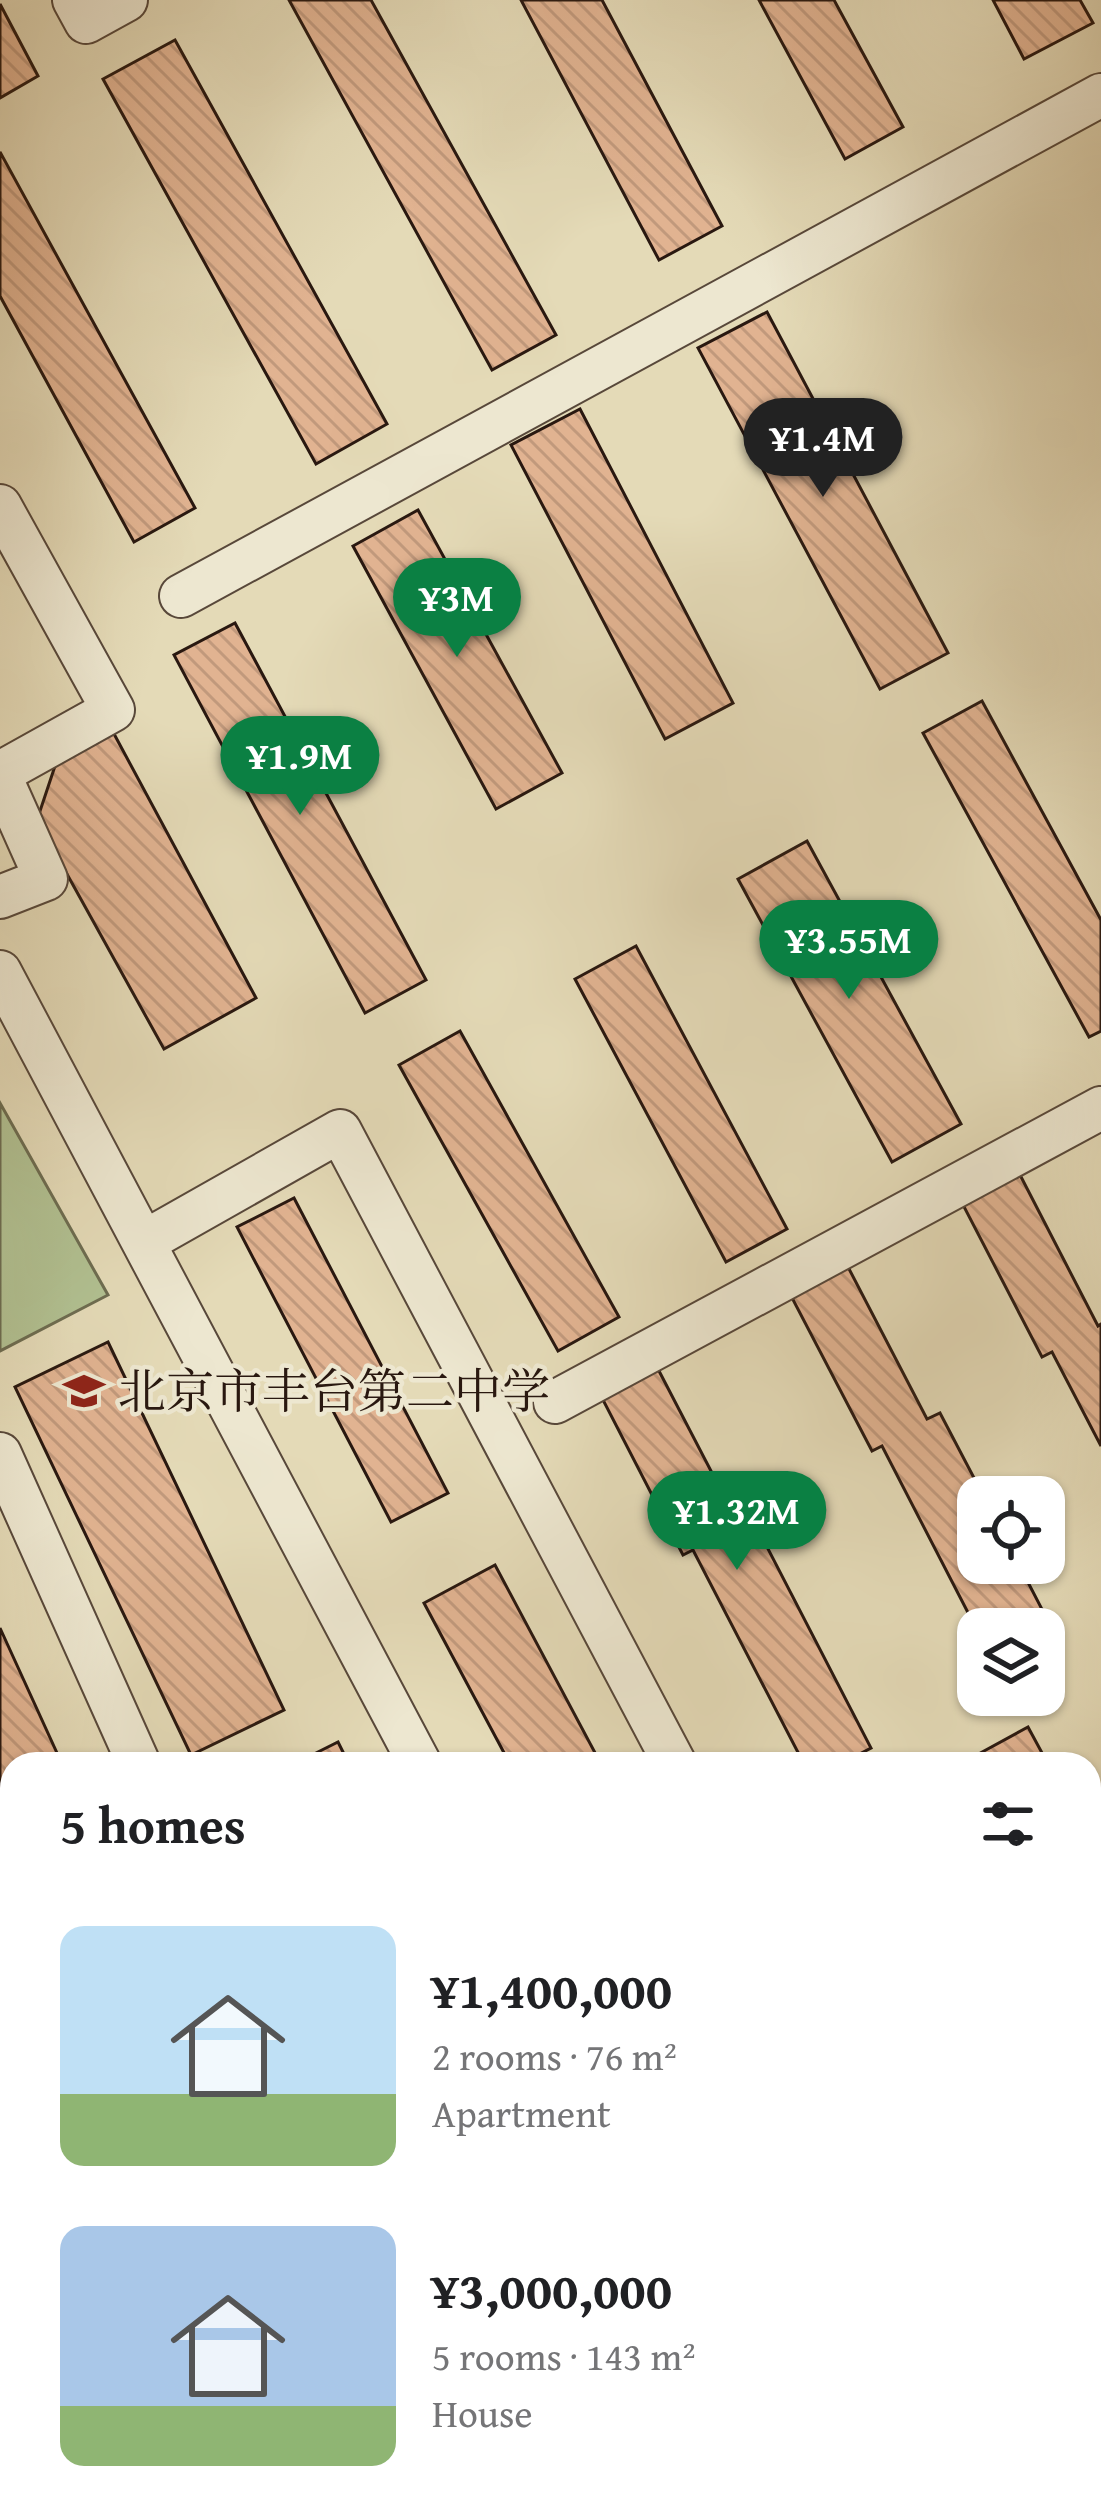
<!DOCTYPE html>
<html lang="en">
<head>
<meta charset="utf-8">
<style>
	:root { --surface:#fff; --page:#f6f6f6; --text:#202124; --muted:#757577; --accent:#0b8043 }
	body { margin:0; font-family:"Gentium Book Plus","Noto Serif SC",serif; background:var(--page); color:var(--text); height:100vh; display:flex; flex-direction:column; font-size:45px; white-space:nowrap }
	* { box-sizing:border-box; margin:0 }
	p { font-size:39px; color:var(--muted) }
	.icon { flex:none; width:66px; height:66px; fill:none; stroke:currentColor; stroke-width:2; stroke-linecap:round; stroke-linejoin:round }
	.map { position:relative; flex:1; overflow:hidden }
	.drawer { position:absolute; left:0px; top:1752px; width:1101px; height:768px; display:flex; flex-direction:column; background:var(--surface); border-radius:36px 36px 0 0; box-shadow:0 3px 9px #0004 }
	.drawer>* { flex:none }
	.fabs { position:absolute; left:957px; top:1476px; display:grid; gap:24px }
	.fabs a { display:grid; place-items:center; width:108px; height:108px; border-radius:24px; background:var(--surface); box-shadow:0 3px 9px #0004; font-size:60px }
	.price { position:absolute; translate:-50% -102px; padding:0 27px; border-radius:42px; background:var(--accent); color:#fff; font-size:39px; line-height:78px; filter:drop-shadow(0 3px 6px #0008) }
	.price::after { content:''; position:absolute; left:50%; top:72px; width:36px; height:27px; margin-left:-18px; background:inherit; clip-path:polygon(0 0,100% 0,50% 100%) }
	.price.on { background:#222; color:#fff }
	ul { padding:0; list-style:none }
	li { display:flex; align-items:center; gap:36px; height:300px; padding:0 60px }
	li span { display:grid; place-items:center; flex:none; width:336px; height:240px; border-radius:24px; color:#555 }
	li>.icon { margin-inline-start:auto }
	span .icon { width:144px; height:144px; fill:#fffc; stroke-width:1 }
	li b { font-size:51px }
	h2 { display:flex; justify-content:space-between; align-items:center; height:144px; padding:0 60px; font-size:51px }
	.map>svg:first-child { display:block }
</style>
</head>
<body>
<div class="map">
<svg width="1101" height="2520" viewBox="0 0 1101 2520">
	<defs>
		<pattern id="grass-tufts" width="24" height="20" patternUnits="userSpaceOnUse" patternTransform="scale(3)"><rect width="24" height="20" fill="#b1c091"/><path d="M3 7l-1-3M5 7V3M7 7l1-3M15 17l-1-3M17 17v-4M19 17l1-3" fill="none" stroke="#98a47c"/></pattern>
		<pattern id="building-back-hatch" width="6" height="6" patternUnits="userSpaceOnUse" patternTransform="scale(3)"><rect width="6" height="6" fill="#e1b391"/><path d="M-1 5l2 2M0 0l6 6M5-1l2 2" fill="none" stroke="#c1997c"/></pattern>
	</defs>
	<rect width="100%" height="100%" fill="#e4dab7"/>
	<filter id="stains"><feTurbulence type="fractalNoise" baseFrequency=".00167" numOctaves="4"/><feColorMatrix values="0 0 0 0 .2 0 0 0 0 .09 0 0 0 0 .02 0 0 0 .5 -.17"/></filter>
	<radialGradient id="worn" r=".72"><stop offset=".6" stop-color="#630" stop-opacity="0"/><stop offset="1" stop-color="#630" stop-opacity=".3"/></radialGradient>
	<path fill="url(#grass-tufts)" stroke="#6d6c50" stroke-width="3" d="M 12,2052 L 12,2273 L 0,2249 L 0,2058 Z"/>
	<path fill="#b1c091" stroke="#6d6c50" stroke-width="3" d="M 0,1103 L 108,1295 L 0,1351 Z"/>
	<g fill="url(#building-back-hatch)" stroke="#291810" stroke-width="3">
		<path d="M 289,0 L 371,0 L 556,335 L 492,370 Z"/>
		<path d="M 521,0 L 602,0 L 722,226 L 659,260 Z"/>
		<path d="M 759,0 L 834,0 L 903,127 L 845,159 Z"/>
		<path d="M 993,0 L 1080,0 L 1093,23 L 1024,59 Z"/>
		<path d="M 0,4 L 38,76 L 0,98 Z"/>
		<path d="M 175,40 L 387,424 L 316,464 L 103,79 Z"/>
		<path d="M 0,152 L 195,508 L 134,542 L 0,296 Z"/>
		<path d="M 767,312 L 948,653 L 880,689 L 698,348 Z"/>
		<path d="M 580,409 L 733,703 L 665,739 L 511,445 Z"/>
		<path d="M 418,510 L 562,773 L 496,809 L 353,546 Z"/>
		<path d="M 235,623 L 426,980 L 365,1013 L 174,655 Z"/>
		<path d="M 982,701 L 1101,920 L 1101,1031 L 1089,1037 L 923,733 Z"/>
		<path d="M 113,732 L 256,998 L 164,1049 L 37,820 L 55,766 Z"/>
		<path d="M 807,841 L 961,1124 L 892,1162 L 738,879 Z"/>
		<path d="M 636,946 L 787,1229 L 726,1262 L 575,979 Z"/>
		<path d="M 460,1031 L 619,1317 L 558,1351 L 399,1065 Z"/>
		<path d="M 1018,1171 L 1098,1326 L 1101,1324 L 1101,1446 L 1052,1352 L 1042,1357 L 961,1201 Z"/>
		<path d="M 294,1198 L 448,1493 L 391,1522 L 237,1227 Z"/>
		<path d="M 847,1265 L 927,1419 L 940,1413 L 984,1497 L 978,1497 L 978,1563 L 1018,1563 L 1060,1644 L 1044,1652 L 1044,1629 L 978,1629 L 978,1632 L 882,1446 L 872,1451 L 790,1294 Z"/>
		<path d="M 108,1342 L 284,1710 L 191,1755 L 15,1387 Z"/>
		<path d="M 658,1369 L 738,1523 L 751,1516 L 871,1748 L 840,1764 L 804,1764 L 693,1550 L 683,1555 L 602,1398 Z"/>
		<path d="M 495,1565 L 601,1764 L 510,1764 L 424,1603 Z"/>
		<path d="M 0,1628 L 62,1764 L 12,1764 L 12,1837 L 0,1843 Z"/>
		<path d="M 1028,1727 L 1048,1764 L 977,1764 L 973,1757 Z"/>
		<path d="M 338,1742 L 349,1764 L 294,1764 Z"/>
		<path d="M 1089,1839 L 1101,1861 L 1099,1987 L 1089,1969 Z"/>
		<path d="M 12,1940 L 12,2046 L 0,2052 L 0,1945 Z"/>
		<path d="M 1101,2288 L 1101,2379 L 1089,2356 L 1089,2294 Z"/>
		<path d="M 12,2358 L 12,2407 L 0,2384 L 0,2364 Z"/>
		<path d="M 63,2508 L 135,2508 L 141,2520 L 69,2520 Z"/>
		<path d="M 281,2508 L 345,2508 L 320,2520 L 287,2520 Z"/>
		<path d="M 580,2508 L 689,2508 L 696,2520 L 586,2520 Z"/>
		<path d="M 820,2508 L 1007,2508 L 1014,2520 L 827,2520 Z"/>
	</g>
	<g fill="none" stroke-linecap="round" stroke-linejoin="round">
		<g stroke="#58483a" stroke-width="46">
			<g id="street">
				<path d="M 74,0 L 86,22 L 126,0"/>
				<path d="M 0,506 L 113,710 L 0,773"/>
				<path d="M 181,596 L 1101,95"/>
				<path d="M 0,776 L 46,879 L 0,897"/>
				<path d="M 0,972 L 420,1764"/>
				<path d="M 144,1242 L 340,1131 L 675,1764"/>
				<path d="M 555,1402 L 1101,1108"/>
				<path d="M 0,1454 L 139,1764"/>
				<path d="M 0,1863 L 12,1857"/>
				<path d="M 0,2325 L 12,2319"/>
				<path d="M 741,2508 L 748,2520"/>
				<path d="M 0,2514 L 3,2520"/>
			</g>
		</g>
		<use href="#street" stroke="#ede7d0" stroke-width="42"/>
	</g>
	<defs>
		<g id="school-bare" transform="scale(3.24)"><path d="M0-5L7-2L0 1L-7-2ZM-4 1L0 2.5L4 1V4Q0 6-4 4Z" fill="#8f2418" stroke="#ede7d0" stroke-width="2.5" paint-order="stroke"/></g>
	</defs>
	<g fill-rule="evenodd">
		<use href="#school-bare" x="84" y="1391"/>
	</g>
	<g text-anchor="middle" stroke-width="9" stroke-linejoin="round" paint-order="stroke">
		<g font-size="48" fill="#291810" stroke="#ede7d0" text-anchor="start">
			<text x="118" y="1408">北京市丰台第二中学</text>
		</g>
	</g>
	<rect width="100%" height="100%" filter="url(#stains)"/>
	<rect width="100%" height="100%" fill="url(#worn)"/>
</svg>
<div class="fabs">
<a><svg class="icon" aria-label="locate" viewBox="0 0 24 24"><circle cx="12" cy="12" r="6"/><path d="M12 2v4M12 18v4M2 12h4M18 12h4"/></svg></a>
<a><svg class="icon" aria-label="layers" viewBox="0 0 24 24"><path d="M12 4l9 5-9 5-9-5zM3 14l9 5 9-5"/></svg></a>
</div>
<b class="price on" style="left:823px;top:500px">¥1.4M</b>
<b class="price" style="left:457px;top:660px">¥3M</b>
<b class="price" style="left:300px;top:818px">¥1.9M</b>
<b class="price" style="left:849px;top:1002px">¥3.55M</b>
<b class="price" style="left:737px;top:1573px">¥1.32M</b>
<section class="drawer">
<h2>5 homes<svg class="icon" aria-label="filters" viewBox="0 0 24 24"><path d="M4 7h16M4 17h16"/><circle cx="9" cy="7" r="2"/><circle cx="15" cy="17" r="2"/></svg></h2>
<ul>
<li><span style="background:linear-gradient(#bfe0f5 70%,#8fb573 0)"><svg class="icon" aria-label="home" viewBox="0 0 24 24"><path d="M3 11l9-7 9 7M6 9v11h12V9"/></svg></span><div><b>¥1,400,000</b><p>2 rooms · 76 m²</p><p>Apartment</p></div></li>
<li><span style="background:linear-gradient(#a9c7e8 75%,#8fb573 0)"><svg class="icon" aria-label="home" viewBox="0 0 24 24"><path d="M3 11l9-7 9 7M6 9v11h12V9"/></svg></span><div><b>¥3,000,000</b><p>5 rooms · 143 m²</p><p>House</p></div></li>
</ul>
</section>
</div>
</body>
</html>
